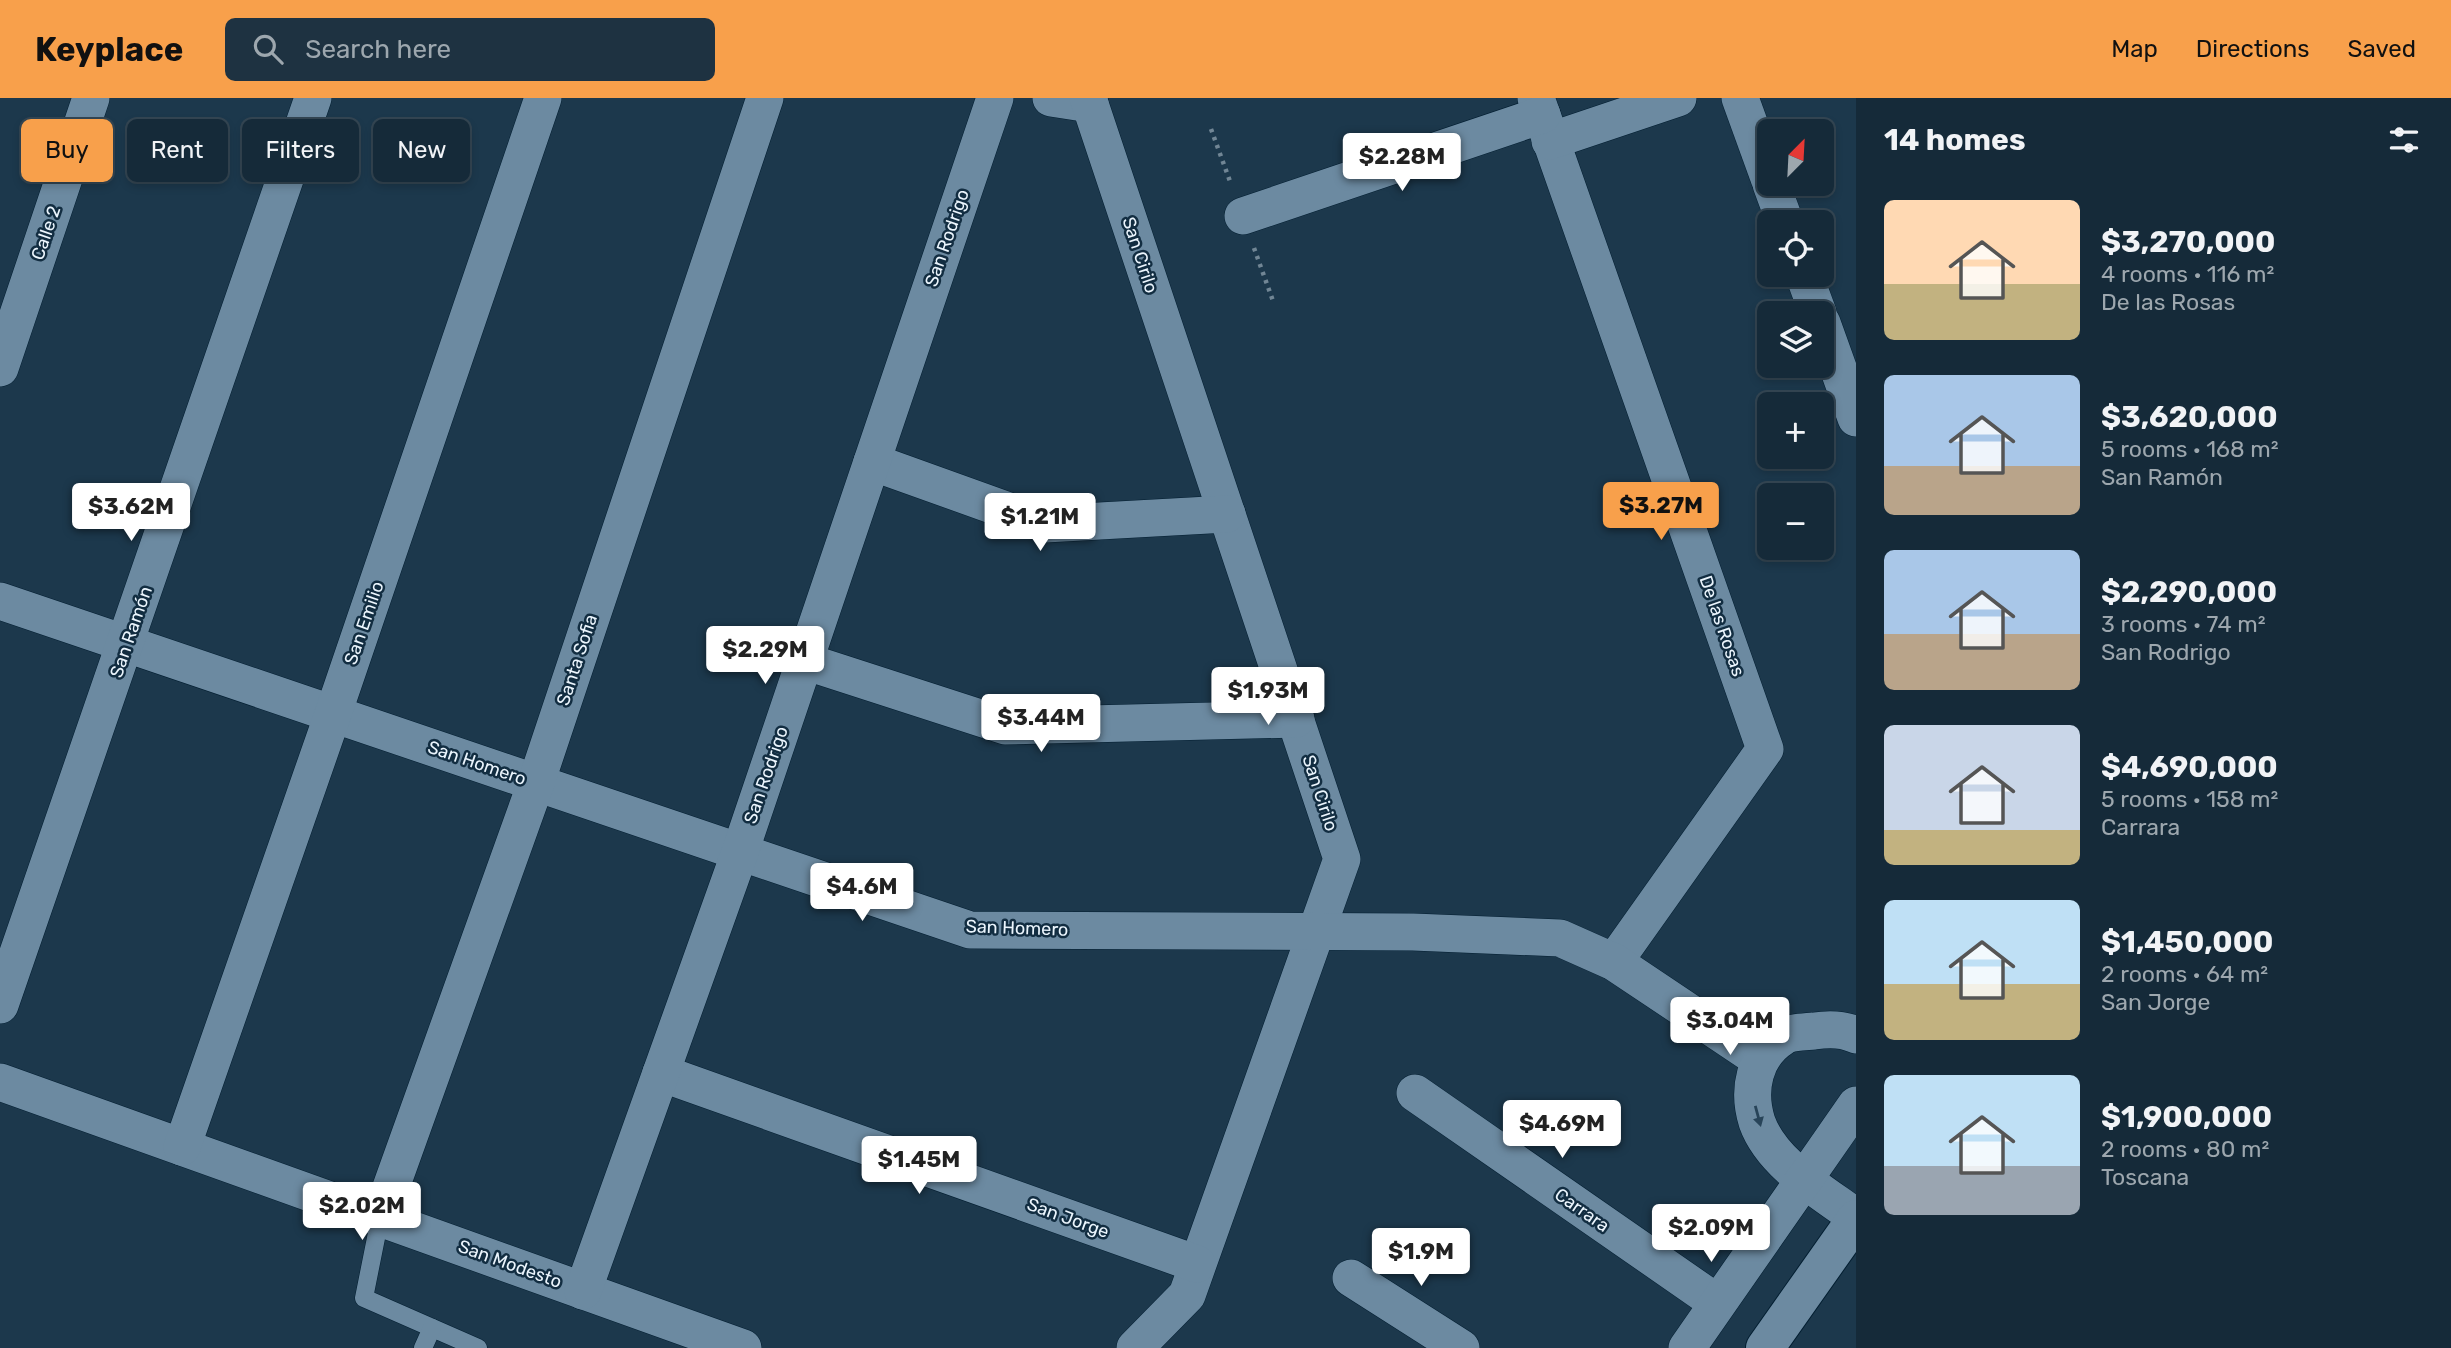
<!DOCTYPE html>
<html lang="en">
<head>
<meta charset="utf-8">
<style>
	:root { --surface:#152a39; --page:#1e3241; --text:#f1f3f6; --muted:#9da7ae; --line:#344653; --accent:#f8a04b }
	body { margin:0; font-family:Rubik,sans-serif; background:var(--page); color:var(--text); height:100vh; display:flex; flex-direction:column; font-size:26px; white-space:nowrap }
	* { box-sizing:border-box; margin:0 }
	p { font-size:23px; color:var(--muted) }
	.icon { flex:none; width:38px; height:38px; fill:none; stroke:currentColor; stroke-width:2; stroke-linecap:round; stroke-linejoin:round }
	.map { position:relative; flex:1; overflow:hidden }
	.details { display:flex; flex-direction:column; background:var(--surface); width:595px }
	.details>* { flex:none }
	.banner { position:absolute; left:21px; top:21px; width:665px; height:63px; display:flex; gap:14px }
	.needle { width:46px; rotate:24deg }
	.controls { position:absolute; left:1757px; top:21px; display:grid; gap:14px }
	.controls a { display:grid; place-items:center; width:77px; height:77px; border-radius:10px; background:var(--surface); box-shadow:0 4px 10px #0003,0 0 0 2px var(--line); font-size:35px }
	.price { position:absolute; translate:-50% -60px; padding:0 16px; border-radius:7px; background:#fff; color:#222; font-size:23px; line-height:46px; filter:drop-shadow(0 2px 4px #0008) }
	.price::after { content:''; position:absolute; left:50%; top:42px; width:21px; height:16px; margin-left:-10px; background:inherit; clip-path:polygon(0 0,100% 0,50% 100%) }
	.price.on { background:var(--accent); color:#111 }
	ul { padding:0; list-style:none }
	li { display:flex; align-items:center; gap:21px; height:175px; padding:0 28px }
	li span { display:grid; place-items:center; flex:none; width:196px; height:140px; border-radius:10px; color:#555 }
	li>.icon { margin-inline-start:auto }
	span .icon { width:84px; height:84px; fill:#fffc; stroke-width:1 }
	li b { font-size:30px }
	h2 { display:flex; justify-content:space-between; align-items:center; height:84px; padding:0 28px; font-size:30px }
	.tag { padding:0 24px; border-radius:10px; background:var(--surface); box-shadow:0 4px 10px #0003,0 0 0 2px var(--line); font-size:24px; line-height:63px }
	.tag.on { background:var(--accent); color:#111 }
	header { display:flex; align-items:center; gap:42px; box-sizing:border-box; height:98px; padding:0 35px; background:var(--accent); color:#111 }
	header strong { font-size:33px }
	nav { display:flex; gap:38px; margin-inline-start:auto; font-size:24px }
	.search { width:490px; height:63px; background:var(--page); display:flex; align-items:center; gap:18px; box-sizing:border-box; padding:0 24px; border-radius:10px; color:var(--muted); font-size:26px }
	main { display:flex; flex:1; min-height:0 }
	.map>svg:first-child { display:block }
</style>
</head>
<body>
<header>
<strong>Keyplace</strong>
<div class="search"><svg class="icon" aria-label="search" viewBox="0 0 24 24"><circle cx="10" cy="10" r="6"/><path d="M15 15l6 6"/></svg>Search here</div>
<nav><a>Map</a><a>Directions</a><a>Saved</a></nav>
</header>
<main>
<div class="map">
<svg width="1856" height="1250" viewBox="0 0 1856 1250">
	<rect width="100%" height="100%" fill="#1c384c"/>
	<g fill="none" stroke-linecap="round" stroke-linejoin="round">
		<g stroke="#031e31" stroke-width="19">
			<g id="lane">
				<path d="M 380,1120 L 364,1200 L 478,1250"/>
				<path d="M 423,1250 L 432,1230"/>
			</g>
		</g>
		<g stroke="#031e31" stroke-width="38">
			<g id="street">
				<path d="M 1051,0 L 1090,6"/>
				<path d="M 1088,0 L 1342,761 L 1187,1197 L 1135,1250"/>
				<path d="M 1536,0 L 1765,651 L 1614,864"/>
				<path d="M 1740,0 L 1769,80"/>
				<path d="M 1550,43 L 1678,0"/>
				<path d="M 1771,86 L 1785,124"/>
				<path d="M 1243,118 L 1542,17"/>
				<path d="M 1804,177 L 1818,215"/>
				<path d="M 1822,225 L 1856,320"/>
				<path d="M 0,270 L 91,0"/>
				<path d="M 872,364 L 1045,426 L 1227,416"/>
				<path d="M 0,503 L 970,832 L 1413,834 L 1560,840 L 1614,864 L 1759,961"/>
				<path d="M 804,563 L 1005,628 L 1296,621"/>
				<path d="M 0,907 L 313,0"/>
				<path d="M 1856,937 C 1844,931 1827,931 1814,933 C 1805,934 1790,934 1783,939 C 1754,957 1747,992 1757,1024 C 1772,1066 1822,1094 1856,1119"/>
				<path d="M 661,975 L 1197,1166"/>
				<path d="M 0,984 L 743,1250"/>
				<path d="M 1415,995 L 1716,1204"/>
				<path d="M 182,1049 L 333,616 L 543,0"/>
				<path d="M 380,1120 L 536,685 L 765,0"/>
				<path d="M 1351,1180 L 1461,1250"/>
				<path d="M 583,1193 L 740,754 L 995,0"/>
				<path d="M 1687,1250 L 1856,1007"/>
			</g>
		</g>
		<g stroke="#031e31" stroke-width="40">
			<path id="secondary" d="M 1765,1250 L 1856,1121"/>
		</g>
		<g stroke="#718695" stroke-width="4.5" stroke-dasharray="3.5 5" stroke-linecap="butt">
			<path d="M 1211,31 L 1231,86"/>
			<path d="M 1254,150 L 1273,203"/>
		</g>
		<use href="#lane" stroke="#6c8aa1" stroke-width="18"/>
		<use href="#street" stroke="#6c8aa1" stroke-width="37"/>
		<use href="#secondary" stroke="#6c8aa1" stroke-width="38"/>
	</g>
	<defs><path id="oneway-solid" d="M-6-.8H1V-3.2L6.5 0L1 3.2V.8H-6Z" transform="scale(1.75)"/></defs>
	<use fill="#284459" href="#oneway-solid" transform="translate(1758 1018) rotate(75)"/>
	<g text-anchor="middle" stroke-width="5" stroke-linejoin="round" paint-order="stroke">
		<g font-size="18" fill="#ebf5fd" stroke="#122d41">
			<text transform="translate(46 135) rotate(-71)" y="6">Calle 2</text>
			<text transform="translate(947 140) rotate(-71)" y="6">San Rodrigo</text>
			<text transform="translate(1140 157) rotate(72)" y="6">San Cirilo</text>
			<text transform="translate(364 525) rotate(-71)" y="6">San Emilio</text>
			<text transform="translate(1722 528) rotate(71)" y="6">De las Rosas</text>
			<text transform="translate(131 534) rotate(-71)" y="6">San Ramón</text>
			<text transform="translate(577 562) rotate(-72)" y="6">Santa Sofia</text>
			<text transform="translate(477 665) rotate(19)" y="6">San Homero</text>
			<text transform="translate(766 677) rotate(-71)" y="6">San Rodrigo</text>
			<text transform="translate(1320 695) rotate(72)" y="6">San Cirilo</text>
			<text transform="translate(1017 830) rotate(2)" y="6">San Homero</text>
			<text transform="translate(1582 1112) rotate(35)" y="6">Carrara</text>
			<text transform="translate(1068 1120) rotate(20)" y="6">San Jorge</text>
			<text transform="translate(510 1166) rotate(20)" y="6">San Modesto</text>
		</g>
	</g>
</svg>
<div class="controls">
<a><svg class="needle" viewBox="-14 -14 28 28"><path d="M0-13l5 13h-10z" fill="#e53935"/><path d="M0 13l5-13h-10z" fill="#9da7ae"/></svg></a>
<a><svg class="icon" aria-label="locate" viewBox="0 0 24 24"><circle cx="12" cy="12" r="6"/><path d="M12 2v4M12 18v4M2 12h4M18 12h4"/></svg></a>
<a><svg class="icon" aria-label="layers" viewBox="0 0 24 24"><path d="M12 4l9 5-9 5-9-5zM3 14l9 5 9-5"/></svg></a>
<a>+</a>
<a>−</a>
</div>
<b class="price" style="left:1402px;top:95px">$2.28M</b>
<b class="price on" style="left:1661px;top:444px">$3.27M</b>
<b class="price" style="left:131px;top:445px">$3.62M</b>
<b class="price" style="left:1040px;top:455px">$1.21M</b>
<b class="price" style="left:765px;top:588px">$2.29M</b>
<b class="price" style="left:1268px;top:629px">$1.93M</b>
<b class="price" style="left:1041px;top:656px">$3.44M</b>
<b class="price" style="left:862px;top:825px">$4.6M</b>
<b class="price" style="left:1730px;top:959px">$3.04M</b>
<b class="price" style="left:1562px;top:1062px">$4.69M</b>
<b class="price" style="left:919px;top:1098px">$1.45M</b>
<b class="price" style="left:362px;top:1144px">$2.02M</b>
<b class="price" style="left:1711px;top:1166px">$2.09M</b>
<b class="price" style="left:1421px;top:1190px">$1.9M</b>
<div class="banner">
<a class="tag on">Buy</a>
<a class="tag">Rent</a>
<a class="tag">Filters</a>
<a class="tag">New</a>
</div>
</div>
<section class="details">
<h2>14 homes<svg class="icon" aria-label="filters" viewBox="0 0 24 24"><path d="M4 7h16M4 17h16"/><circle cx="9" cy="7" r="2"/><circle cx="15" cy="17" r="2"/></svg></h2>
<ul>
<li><span style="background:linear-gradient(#ffd9b3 60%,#c2b280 0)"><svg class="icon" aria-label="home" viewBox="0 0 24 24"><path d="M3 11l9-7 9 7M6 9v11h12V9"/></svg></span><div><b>$3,270,000</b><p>4 rooms · 116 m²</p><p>De las Rosas</p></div></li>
<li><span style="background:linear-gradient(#a9c7e8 65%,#b9a48a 0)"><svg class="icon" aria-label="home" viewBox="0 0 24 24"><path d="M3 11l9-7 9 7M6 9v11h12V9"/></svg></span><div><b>$3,620,000</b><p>5 rooms · 168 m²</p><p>San Ramón</p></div></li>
<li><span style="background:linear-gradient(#a9c7e8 60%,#b9a48a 0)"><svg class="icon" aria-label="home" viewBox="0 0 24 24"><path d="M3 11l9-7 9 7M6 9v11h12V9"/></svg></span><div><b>$2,290,000</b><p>3 rooms · 74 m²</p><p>San Rodrigo</p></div></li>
<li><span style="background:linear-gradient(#c9d6e8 75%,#c2b280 0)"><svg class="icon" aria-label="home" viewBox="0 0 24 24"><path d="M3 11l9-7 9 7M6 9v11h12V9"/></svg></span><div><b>$4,690,000</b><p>5 rooms · 158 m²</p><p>Carrara</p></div></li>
<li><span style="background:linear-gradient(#bfe0f5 60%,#c2b280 0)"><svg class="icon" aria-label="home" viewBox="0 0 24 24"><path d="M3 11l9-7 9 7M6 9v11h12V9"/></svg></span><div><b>$1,450,000</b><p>2 rooms · 64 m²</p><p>San Jorge</p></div></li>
<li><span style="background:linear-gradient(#bfe0f5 65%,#9aa5b1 0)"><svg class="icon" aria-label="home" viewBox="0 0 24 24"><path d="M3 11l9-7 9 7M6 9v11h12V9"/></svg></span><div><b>$1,900,000</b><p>2 rooms · 80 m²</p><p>Toscana</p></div></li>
</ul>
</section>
</main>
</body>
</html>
